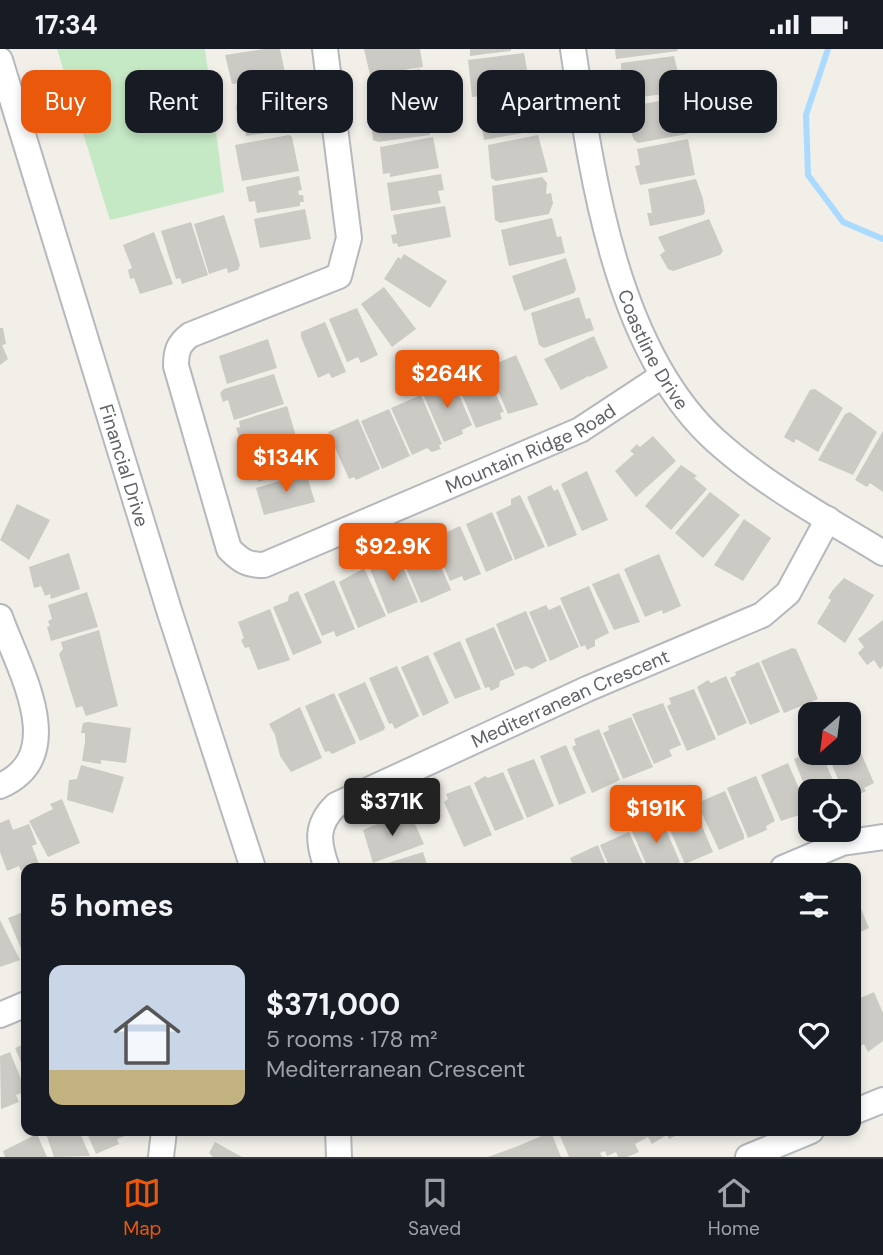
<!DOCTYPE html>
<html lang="en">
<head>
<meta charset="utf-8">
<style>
	:root { --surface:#171b24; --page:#20242c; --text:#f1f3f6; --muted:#9ea1a6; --line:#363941; --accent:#ea580c }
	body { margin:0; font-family:"DM Sans",sans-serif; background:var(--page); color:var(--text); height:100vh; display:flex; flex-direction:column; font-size:26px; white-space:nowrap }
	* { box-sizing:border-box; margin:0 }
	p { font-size:23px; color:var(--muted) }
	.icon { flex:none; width:38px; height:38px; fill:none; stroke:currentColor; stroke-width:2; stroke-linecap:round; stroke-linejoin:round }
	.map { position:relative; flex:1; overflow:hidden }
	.details { position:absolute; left:21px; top:814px; width:840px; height:273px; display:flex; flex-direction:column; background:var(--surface); border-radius:14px; box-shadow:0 4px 10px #0003 }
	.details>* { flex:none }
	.banner { position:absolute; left:21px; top:21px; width:842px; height:63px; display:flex; gap:14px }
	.needle { width:46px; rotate:208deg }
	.buttons { position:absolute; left:798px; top:653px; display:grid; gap:14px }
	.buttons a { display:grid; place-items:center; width:63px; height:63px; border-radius:14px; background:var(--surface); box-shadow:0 4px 10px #0003; font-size:35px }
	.price { position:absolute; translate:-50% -60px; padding:0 16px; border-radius:7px; background:var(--accent); color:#fff; font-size:23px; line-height:46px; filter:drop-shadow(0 2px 4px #0008) }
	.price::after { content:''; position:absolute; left:50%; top:42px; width:21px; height:16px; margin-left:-10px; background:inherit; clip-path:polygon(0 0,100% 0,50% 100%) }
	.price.on { background:#222; color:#fff }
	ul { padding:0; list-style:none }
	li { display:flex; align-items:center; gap:21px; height:175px; padding:0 28px }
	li+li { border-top:2px solid var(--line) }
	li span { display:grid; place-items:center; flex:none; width:196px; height:140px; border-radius:14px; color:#555 }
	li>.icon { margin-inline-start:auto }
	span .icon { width:84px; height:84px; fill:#fffc; stroke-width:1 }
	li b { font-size:30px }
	h2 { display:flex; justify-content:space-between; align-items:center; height:84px; padding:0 28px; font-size:30px }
	.chip { padding:0 24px; border-radius:14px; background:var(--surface); box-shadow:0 4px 10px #0003; font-size:24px; line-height:63px }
	.chip.on { background:var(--accent); color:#fff }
	.status { display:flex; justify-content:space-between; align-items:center; height:49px; padding:0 35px; background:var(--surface); direction:ltr }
	.status svg { height:19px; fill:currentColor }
	.dock { display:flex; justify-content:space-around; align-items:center; height:98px; border-top:2px solid var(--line); background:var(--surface); font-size:19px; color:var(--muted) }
	.dock a { display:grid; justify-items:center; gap:4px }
	.dock .on { color:var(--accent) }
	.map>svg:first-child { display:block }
</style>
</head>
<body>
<div class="status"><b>17:34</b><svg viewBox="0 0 49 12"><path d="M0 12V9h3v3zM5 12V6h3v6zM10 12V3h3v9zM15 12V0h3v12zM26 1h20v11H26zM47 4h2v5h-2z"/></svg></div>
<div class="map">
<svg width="883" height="1108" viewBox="0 0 883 1108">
	<rect width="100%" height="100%" fill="#f1efe8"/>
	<path fill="#c5e8c5" d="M 57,0 L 205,0 L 224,143 L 110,171 Z"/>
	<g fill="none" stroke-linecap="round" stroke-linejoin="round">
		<path stroke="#aadaff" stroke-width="6" d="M 828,0 L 806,66 L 808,126 L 843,173 L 883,190"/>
	</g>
	<g fill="#cccac5">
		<path d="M 264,0 L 280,0 L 286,28 L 232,35 L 225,6 Z"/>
		<path d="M 364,0 L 420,0 L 423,18 L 370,26 Z"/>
		<path d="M 470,0 L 511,0 L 511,2 L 470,7 Z"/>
		<path d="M 615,0 L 677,0 L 678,2 L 616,10 Z"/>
		<path d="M 524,4 L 529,32 L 527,36 L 530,41 L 472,48 L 468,11 Z"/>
		<path d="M 674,7 L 682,39 L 678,43 L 627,50 L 626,41 L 621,41 L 621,14 Z"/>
		<path d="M 420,20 L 425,51 L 370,57 L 369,27 Z"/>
		<path d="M 530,45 L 532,63 L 537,62 L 539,81 L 484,91 L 478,55 Z"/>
		<path d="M 681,48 L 690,80 L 687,85 L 638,94 L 634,91 L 628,76 L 633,75 L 627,58 Z"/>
		<path d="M 287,49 L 292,80 L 246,87 L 244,74 L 238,75 L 236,56 Z"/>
		<path d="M 426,54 L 430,86 L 378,93 L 373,91 L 372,81 L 376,80 L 374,61 Z"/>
		<path d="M 289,86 L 292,88 L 299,122 L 242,132 L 235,96 Z"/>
		<path d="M 538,86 L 548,123 L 496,132 L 491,129 L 488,96 Z"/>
		<path d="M 433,88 L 439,119 L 390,128 L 390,124 L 383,125 L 380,98 Z"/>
		<path d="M 688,90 L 695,126 L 640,136 L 635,117 L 640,116 L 637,100 Z"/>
		<path d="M 441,125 L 444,141 L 438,142 L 441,154 L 391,162 L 387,134 Z"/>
		<path d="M 299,127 L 302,141 L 298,142 L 299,146 L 303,146 L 304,153 L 300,153 L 300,157 L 257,164 L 255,152 L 249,153 L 246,138 Z"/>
		<path d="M 542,128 L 547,134 L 546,145 L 551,144 L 553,154 L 549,165 L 500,174 L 495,171 L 492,137 Z"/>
		<path d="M 696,130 L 703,150 L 705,163 L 703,166 L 650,177 L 647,164 L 652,164 L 648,140 Z"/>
		<path d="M 445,157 L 451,188 L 398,198 L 397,194 L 393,195 L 391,186 L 397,185 L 393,166 Z"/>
		<path d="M 305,160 L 311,190 L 260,199 L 254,170 Z"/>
		<path d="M 224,166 L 240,216 L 238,221 L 228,224 L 227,219 L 209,225 L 194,175 Z"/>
		<path d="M 552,169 L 557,188 L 561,187 L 565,204 L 509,217 L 501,181 Z"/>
		<path d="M 709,170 L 723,202 L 720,206 L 673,222 L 668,220 L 660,206 L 665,202 L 658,188 Z"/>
		<path d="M 191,173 L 208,226 L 182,235 L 180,229 L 176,230 L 161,182 Z"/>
		<path d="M 154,183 L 173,235 L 140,245 L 134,229 L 130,230 L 128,221 L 132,219 L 123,196 Z"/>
		<path d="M 404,205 L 447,232 L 430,259 L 384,230 L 398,208 L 401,210 Z"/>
		<path d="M 566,209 L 576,240 L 574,244 L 524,262 L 512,227 Z"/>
		<path d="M 384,238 L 416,280 L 392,298 L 361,255 Z"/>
		<path d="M 579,248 L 586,270 L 590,269 L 594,281 L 544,299 L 539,296 L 531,264 Z"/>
		<path d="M 357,259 L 378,306 L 361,314 L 358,308 L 347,313 L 329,270 Z"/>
		<path d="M 325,273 L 346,323 L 332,329 L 329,324 L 318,329 L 301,288 L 301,283 Z"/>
		<path d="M 0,279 L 3,279 L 6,295 L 2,296 L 8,310 L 0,316 Z"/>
		<path d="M 594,287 L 608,319 L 589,328 L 586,326 L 587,328 L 561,341 L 544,310 Z"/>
		<path d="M 268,290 L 277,319 L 227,335 L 219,307 Z"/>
		<path d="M 516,306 L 538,356 L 508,365 L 488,318 Z"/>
		<path d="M 483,317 L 504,363 L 500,364 L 502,370 L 476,379 L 455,329 Z"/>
		<path d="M 274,325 L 284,355 L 234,371 L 228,351 L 223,353 L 220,344 L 224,340 Z"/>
		<path d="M 452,330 L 472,376 L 462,381 L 463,385 L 444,393 L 422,343 Z"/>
		<path d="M 815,340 L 843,359 L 818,403 L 796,390 L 794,394 L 784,388 L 810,341 Z"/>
		<path d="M 421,346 L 442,395 L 439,396 L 441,400 L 432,403 L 427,399 L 412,406 L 391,359 Z"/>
		<path d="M 287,357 L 296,387 L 244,404 L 236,379 L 240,378 L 239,372 Z"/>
		<path d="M 389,360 L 410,407 L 382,420 L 361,372 Z"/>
		<path d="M 850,363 L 877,383 L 853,426 L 818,411 L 845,365 Z"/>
		<path d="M 358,370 L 380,420 L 356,431 L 354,428 L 349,430 L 328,383 Z"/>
		<path d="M 883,382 L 883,443 L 870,434 L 867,438 L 855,431 Z"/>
		<path d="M 653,387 L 676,412 L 636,448 L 615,422 L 634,405 L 630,402 L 637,395 L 640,398 Z"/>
		<path d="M 297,389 L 306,419 L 258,433 L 257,429 L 251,431 L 244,405 Z"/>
		<path d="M 681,416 L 697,427 L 694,429 L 707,440 L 671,481 L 645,457 Z"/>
		<path d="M 587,422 L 608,471 L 582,482 L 561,435 Z"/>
		<path d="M 306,424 L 315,453 L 264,466 L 256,439 Z"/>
		<path d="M 551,436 L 554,442 L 558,440 L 577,486 L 548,498 L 527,448 Z"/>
		<path d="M 710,443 L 740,466 L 703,509 L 675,484 Z"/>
		<path d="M 520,446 L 545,498 L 515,511 L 496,463 L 511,456 L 511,450 Z"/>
		<path d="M 17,455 L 50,471 L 29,511 L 0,491 Z"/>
		<path d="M 492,463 L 513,511 L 486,523 L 466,475 Z"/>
		<path d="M 744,470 L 771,489 L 743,532 L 714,516 Z"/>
		<path d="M 460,477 L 481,525 L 464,532 L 462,527 L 450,532 L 432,490 Z"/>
		<path d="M 424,493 L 425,496 L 431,494 L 451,541 L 421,554 L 400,504 Z"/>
		<path d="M 393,501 L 397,504 L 418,553 L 388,565 L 369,517 L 384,511 L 384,505 Z"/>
		<path d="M 69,504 L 80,540 L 51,550 L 50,545 L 45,547 L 41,537 L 34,539 L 29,518 Z"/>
		<path d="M 659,505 L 681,557 L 663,565 L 662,561 L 645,568 L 624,520 Z"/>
		<path d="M 364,519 L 386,567 L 358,579 L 339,533 Z"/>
		<path d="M 619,524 L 640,573 L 614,581 L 592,535 Z"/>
		<path d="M 844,529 L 874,546 L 845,594 L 817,574 L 831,551 L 828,549 L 832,542 Z"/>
		<path d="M 334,531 L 355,580 L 336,588 L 334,582 L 322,587 L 304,545 Z"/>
		<path d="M 589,537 L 609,584 L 595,591 L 595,597 L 587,601 L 585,596 L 581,598 L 560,549 Z"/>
		<path d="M 298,542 L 322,594 L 293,606 L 273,558 L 288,552 L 289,546 Z"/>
		<path d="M 87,543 L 98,578 L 51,592 L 47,578 L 50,577 L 48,572 L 52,570 L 48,556 Z"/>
		<path d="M 546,556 L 549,561 L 560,556 L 579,598 L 550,612 L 529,563 Z"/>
		<path d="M 270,560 L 290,611 L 258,621 L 249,598 L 245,599 L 241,591 L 244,589 L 238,573 Z"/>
		<path d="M 526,562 L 547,612 L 532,620 L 526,617 L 515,621 L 496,575 Z"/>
		<path d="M 883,571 L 883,617 L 880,620 L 874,611 L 867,616 L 858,604 L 864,598 L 858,590 Z"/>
		<path d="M 494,578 L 515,626 L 500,632 L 499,638 L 491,642 L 489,638 L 485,639 L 465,590 Z"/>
		<path d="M 99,581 L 118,657 L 86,667 L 82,657 L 76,659 L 59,605 L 63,600 L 61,593 Z"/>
		<path d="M 460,592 L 481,640 L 455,650 L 433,604 Z"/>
		<path d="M 792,599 L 796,600 L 818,650 L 784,664 L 761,612 Z"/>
		<path d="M 428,606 L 449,654 L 423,667 L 401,618 Z"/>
		<path d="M 759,613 L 780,663 L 750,676 L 730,629 L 736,626 L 735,623 Z"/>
		<path d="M 397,617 L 419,667 L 395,680 L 392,674 L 389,675 L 369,629 Z"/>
		<path d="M 726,627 L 747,674 L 718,687 L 697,638 L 708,631 L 711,634 Z"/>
		<path d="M 365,633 L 385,678 L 384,681 L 360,692 L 338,645 Z"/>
		<path d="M 694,640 L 716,690 L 687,702 L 667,657 L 671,655 L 669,649 Z"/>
		<path d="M 334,644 L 356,694 L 332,705 L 329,702 L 325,703 L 305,657 Z"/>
		<path d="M 663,654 L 681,696 L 669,701 L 672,707 L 654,715 L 632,665 Z"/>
		<path d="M 300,658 L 322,709 L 291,723 L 280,707 L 275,686 L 269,675 Z"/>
		<path d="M 631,668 L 653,718 L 623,730 L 603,684 L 609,681 L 608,677 Z"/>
		<path d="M 88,673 L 131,679 L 126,714 L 101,711 L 101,715 L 82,712 L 85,693 L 85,684 L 81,684 L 83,674 Z"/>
		<path d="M 599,680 L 620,731 L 592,744 L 572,698 L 576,696 L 574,690 Z"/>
		<path d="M 854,688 L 874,734 L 864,739 L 866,742 L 849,750 L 849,742 L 843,742 L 827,704 L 849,704 L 849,691 Z"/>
		<path d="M 566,696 L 586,744 L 559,756 L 540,707 Z"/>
		<path d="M 807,704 L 809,709 L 821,704 L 838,742 L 810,742 L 810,751 L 794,710 Z"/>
		<path d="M 534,710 L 554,757 L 527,769 L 507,720 Z"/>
		<path d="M 788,714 L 809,763 L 781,772 L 761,726 Z"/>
		<path d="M 81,716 L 124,728 L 113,764 L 67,751 L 69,731 L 77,730 Z"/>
		<path d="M 503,723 L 524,770 L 495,782 L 474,734 L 485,727 L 488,729 Z"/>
		<path d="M 756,727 L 775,772 L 766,777 L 767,781 L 748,789 L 727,739 Z"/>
		<path d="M 470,736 L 492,786 L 464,798 L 444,753 L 448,750 L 446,745 Z"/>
		<path d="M 725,742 L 744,786 L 744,790 L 719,801 L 697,754 Z"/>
		<path d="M 62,750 L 80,794 L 48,808 L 29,772 L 53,760 L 50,755 Z"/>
		<path d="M 693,756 L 713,803 L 685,815 L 667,774 L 678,769 L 676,763 Z"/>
		<path d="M 411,766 L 424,795 L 373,814 L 363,781 L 377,775 L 376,772 L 386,769 L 388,773 Z"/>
		<path d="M 660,767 L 680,813 L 676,815 L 678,819 L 648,819 L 631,780 Z"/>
		<path d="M 9,770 L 13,781 L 29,775 L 37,795 L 32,797 L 39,815 L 21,822 L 19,817 L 7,822 L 0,803 L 0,774 Z"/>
		<path d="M 629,783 L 645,819 L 610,819 L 600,796 Z"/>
		<path d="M 598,796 L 607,819 L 574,819 L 570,809 Z"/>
		<path d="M 423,803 L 428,819 L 375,819 L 375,818 Z"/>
		<path d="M 856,848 L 869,879 L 856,885 Z"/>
		<path d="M 26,862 L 26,911 L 8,869 Z"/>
		<path d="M 0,871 L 20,911 L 0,918 Z"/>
		<path d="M 874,943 L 883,964 L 883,992 L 868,1003 L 864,995 L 856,1000 L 856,951 Z"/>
		<path d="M 26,994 L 26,1025 L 15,999 Z"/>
		<path d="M 10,1003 L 26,1042 L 16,1046 L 19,1053 L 1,1060 L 0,1007 Z"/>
		<path d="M 45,1082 L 79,1082 L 90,1107 L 54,1108 Z"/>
		<path d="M 86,1082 L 126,1082 L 128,1086 L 117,1090 L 119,1095 L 96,1105 Z"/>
		<path d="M 558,1082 L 678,1082 L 679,1085 L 669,1090 L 667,1086 L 652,1095 L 648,1088 L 635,1095 L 639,1103 L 627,1108 L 618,1108 L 616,1103 L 607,1107 L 605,1102 L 600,1104 L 602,1108 L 569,1108 Z"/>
		<path d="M 551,1083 L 561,1108 L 488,1108 L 518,1097 Z"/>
		<path d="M 37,1085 L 47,1108 L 5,1108 L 3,1102 Z"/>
		<path d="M 215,1093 L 242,1108 L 213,1108 L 209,1104 Z"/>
	</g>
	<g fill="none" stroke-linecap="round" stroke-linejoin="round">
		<g stroke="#b5b8bc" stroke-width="28">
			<g id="minor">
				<path id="s1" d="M 325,0 L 349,189 L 339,227 L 190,286 C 178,295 176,303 176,317 L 229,500 C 241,512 247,516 264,516 L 580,381 L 662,327"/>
				<path id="s2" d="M 573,0 C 592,127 616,302 716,392 C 766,437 826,469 883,504"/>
				<path id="s3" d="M 0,11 L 169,561 L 253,819"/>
				<path d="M 0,568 C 18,619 71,706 0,737"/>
				<path id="s4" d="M 327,819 C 318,794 315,776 336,756 L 587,640 L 762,566 L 788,544 L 828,470"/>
				<path d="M 783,819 L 842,794 L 883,788"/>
				<path d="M 0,966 L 26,955"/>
				<path d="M 856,1062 L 883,1051"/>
				<path d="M 338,1082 L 339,1108"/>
				<path d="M 161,1108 L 164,1082"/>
				<path d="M 748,1108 L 811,1082"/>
			</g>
		</g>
		<use href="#minor" stroke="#fff" stroke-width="24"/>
	</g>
	<g text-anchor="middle" stroke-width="5" stroke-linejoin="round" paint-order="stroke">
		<g font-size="19" fill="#5f6368" stroke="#fff">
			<text dy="7" stroke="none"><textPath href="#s2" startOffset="313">Coastline Drive</textPath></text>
			<text dy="7" stroke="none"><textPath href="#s1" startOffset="947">Mountain Ridge Road</textPath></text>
			<text dy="7" stroke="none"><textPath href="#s3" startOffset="424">Financial Drive</textPath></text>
			<text dy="7" stroke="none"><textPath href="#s4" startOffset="326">Mediterranean Crescent</textPath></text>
		</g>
	</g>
</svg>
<div class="buttons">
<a><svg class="needle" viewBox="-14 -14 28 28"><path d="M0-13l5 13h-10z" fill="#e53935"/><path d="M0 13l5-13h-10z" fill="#9ea1a6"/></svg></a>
<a><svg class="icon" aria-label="locate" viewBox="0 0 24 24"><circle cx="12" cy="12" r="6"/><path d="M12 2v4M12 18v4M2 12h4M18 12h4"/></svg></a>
</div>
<b class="price" style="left:447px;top:361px">$264K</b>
<b class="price" style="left:286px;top:445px">$134K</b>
<b class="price" style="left:393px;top:534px">$92.9K</b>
<b class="price on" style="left:392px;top:789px">$371K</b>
<b class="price" style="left:656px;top:796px">$191K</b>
<div class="banner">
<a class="chip on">Buy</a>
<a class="chip">Rent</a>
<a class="chip">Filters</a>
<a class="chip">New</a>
<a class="chip">Apartment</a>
<a class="chip">House</a>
</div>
<section class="details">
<h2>5 homes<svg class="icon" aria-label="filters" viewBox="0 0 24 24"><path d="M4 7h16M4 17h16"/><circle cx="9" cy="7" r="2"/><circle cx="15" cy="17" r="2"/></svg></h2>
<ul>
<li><span style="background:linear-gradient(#c9d6e8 75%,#c2b280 0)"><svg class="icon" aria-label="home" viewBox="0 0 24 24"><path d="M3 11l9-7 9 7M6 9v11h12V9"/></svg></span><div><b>$371,000</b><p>5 rooms · 178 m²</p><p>Mediterranean Crescent</p></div><svg class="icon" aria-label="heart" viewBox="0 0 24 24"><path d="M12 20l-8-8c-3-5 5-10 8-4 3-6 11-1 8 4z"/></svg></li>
</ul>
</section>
</div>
<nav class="dock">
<a class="on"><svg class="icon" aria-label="map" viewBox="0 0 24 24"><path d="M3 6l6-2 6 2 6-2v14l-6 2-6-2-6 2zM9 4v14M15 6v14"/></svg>Map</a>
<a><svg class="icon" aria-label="saved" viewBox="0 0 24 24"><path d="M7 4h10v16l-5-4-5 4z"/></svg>Saved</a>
<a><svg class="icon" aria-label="home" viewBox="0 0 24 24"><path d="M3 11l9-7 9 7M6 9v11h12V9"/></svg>Home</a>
</nav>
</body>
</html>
